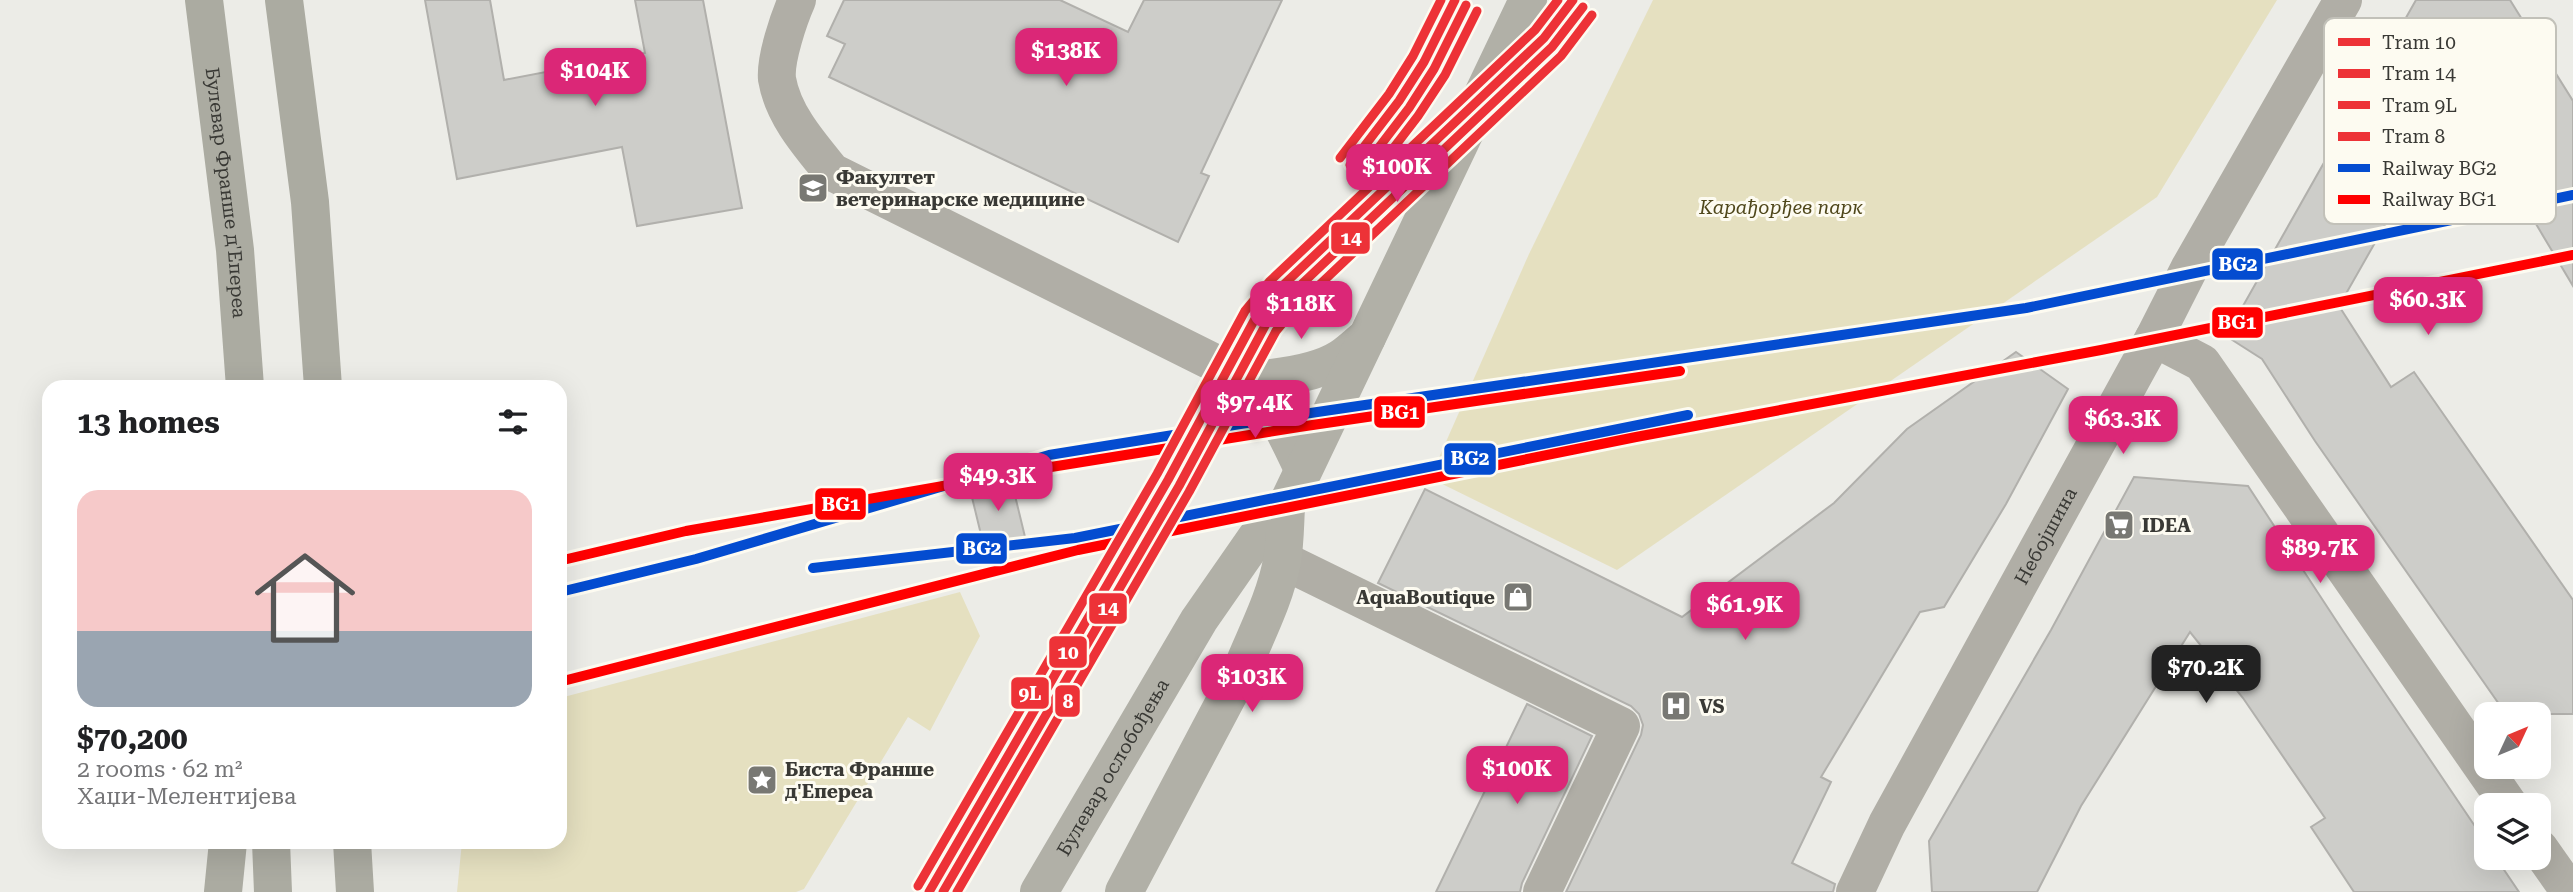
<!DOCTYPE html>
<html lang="en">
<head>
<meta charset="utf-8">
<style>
	:root { --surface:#fff; --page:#f6f6f6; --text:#202124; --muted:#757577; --accent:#db2777 }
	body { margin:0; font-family:"Roboto Serif",serif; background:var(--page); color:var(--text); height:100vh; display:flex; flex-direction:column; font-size:26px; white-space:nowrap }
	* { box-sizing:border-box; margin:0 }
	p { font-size:23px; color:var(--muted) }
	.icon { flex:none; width:38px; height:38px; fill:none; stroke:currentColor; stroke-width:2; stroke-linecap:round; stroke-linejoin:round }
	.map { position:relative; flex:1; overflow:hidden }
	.details { position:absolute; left:42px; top:380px; width:525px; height:469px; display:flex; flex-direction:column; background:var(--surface); border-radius:21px; box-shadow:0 7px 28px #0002 }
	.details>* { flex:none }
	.needle { width:46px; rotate:46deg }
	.buttons { position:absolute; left:2474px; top:702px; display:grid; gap:14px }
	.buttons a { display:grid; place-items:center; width:77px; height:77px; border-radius:14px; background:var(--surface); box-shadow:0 7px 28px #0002; font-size:35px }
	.price { position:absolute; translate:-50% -60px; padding:0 16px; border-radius:14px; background:var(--accent); color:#fff; font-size:23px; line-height:46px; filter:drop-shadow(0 2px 4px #0008) }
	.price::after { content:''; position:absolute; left:50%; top:42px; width:21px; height:16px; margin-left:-10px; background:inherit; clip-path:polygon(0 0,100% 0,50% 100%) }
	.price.active { background:#222; color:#fff }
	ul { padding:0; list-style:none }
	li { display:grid; align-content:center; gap:14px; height:371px; padding:0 35px }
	li span { display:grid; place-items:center; height:217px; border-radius:21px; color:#555 }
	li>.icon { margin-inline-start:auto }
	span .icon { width:126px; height:126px; fill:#fffc; stroke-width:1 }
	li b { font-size:30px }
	h2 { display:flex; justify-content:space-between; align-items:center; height:84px; padding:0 35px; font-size:30px }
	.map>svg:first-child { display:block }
</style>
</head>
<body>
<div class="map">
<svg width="2573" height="892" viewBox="0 0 2573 892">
	<rect width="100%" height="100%" fill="#ecece7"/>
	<g fill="#e5e0c0">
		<path d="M 1653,0 L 2277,0 L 2157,197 L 1617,570 L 1430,478 L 1529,254 Z"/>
		<path d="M 960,592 L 980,636 L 930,731 L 908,717 L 804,889 L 796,892 L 457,892 L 462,842 L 560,842 L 560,698 Z"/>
	</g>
	<g fill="#cdcdc9" stroke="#b1b0ac" stroke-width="2">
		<path d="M 425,0 L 490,0 L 504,80 L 645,53 L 635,0 L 703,0 L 742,208 L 637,226 L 622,147 L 457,179 Z"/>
		<path d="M 844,0 L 1060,0 L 1128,32 L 1144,0 L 1282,0 L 1201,173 L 1209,176 L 1178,242 L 829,77 L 845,44 L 827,36 Z"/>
		<path d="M 2416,0 L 2510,0 L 2573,101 L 2573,286 L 2459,95 L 2339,306 L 2391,387 L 2414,372 L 2573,600 L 2573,714 L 2506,714 L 2315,441 L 2262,359 L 2226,336 Z"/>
		<path d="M 2016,352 L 2068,389 L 2006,504 L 1944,607 L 1920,612 L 1821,777 L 1831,782 L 1792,863 L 1835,884 L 1833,892 L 1566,892 L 1641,735 L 1643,725 L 1639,714 L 1631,706 L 1378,583 L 1425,489 L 1682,617 L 1834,503 L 1907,429 Z"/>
		<path d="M 1010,475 L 1026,541 L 985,551 L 969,485 Z"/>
		<path d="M 2134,477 L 2248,486 L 2343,631 L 2487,844 L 2487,858 L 2496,858 L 2519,892 L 2354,892 L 2311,827 L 2325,818 L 2243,698 L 2190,632 L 2081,806 L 2037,892 L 1932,892 L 1929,841 L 2051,630 Z"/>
		<path d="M 1527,704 L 1592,736 L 1522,883 L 1520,892 L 1436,892 Z"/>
	</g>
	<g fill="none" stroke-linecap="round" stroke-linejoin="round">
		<g stroke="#b0aea6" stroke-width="38">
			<path d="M 797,0 C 789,18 775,59 777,79 C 783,115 810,145 832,172 L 1249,380"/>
			<path d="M 2154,338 L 2202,363 L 2509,805"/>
			<path d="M 1282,560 L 1621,726 L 1542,892"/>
			<path d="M 2539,848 L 2570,892"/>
			<path id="s1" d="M 1855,892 L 1887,824 L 2154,338 L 2189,269 L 2343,0"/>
		</g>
		<g stroke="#b1b0a7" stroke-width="38">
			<path d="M 1249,380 C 1278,378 1316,374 1341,358 C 1350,352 1358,344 1367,337"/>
			<path d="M 1249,380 C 1274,405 1288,438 1303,469"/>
			<path id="s2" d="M 1039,892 L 1199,620 L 1256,538 L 1286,507 L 1528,0"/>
			<path d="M 1124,892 L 1242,669 C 1256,634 1275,599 1282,561 C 1285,544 1285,525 1286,507"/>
		</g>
		<g stroke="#ababa1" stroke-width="38">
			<path id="s3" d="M 204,0 L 235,250 L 245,387"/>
			<path d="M 284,0 L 310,202 L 323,387"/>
			<path d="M 271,842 L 273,892"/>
			<path d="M 352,842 L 355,892"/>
			<path d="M 223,892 L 228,842"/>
		</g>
		<g stroke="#fdfbf1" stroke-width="16">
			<g id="rail-1">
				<path d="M 813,568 L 1075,538 L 1688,415"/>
				<path d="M 560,592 L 696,559 L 1049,455 L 1297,415 L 2026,308 L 2573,195"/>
			</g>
		</g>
		<g stroke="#fdfbf1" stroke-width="16">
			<g id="rail-2">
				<path d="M 563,560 L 686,531 L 1051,467 L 1299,427 L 1680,371"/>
				<path d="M 563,681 L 1078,550 L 1636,437 L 2101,350 L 2573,255"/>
			</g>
		</g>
		<use href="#rail-1" stroke="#044cd0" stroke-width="10"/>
		<use href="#rail-2" stroke="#f00" stroke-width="10"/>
		<g stroke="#fdfbf1" stroke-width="14">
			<g id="tram-1">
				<path d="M 1350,165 L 1399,101 L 1424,62 L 1455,0"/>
				<path d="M 929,892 L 1168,480 L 1256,317 L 1278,290 L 1544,38 L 1573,0"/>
			</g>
		</g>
		<g stroke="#fdfbf1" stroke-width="14">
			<g id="tram-2">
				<path d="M 1360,172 L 1409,108 L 1434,69 L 1466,5"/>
				<path d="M 943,892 L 1179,486 L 1266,324 L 1287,298 L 1552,47 L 1583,7"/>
			</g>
		</g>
		<g stroke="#fdfbf1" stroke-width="14">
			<g id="tram-3">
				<path d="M 1340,158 L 1389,94 L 1413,56 L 1441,0"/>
				<path d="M 918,886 L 1157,474 L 1245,311 L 1270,281 L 1535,30 L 1558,0"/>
			</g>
		</g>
		<g stroke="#fdfbf1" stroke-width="14">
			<g id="tram-4">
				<path d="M 1369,180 L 1418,116 L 1445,75 L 1477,11"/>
				<path d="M 957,892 L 1189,492 L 1276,331 L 1296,307 L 1561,56 L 1592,15"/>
			</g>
		</g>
		<use href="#tram-1" stroke="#ed3237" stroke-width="9"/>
		<use href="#tram-2" stroke="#ed3237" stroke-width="9"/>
		<use href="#tram-3" stroke="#ed3237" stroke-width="9"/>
		<use href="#tram-4" stroke="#ed3237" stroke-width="9"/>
	</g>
	<defs>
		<g id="university-square" transform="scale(1.575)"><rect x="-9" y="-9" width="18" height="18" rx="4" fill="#787873" stroke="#fdfbf1"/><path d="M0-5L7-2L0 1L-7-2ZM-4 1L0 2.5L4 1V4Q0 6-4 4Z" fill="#fff"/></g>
		<g id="supermarket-square" transform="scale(1.575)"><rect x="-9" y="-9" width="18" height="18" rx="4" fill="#787873" stroke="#fdfbf1"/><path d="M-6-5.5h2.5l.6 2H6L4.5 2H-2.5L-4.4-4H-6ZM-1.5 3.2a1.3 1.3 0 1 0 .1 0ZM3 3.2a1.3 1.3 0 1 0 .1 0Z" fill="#fff"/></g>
		<g id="shop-square" transform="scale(1.575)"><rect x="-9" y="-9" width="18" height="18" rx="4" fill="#787873" stroke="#fdfbf1"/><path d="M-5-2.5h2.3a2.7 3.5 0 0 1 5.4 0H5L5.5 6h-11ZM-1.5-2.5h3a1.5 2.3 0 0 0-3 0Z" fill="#fff"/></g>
		<g id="hospital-square" transform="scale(1.575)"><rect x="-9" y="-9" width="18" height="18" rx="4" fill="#787873" stroke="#fdfbf1"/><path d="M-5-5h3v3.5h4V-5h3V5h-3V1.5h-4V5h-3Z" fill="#fff"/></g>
		<g id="sight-square" transform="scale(1.575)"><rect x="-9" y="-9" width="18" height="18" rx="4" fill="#787873" stroke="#fdfbf1"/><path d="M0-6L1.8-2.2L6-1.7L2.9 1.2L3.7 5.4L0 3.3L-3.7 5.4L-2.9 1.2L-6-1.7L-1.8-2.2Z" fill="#fff"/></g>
	</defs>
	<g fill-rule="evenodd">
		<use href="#university-square" x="813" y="188"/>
		<use href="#supermarket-square" x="2119" y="525"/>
		<use href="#shop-square" x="1518" y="597"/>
		<use href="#hospital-square" x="1676" y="706"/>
		<use href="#sight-square" x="762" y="780"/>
	</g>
	<g text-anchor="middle" stroke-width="6" stroke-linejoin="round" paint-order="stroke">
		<g font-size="19" font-weight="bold" fill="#393935" stroke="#fdfbf1" text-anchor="start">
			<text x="836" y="184">Факултет<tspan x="836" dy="22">ветеринарске медицине</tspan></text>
			<text x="2142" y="532">IDEA</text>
			<text x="1495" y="604" text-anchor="end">AquaBoutique</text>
			<text x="1699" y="713">VS</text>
			<text x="785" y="776">Биста Франше<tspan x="785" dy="22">д'Епереа</tspan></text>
		</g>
		<g font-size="19" fill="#393935" stroke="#fdfbf1">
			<text dy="7" stroke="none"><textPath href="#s3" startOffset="194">Булевар Франше д'Епереа</textPath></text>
			<text dy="7" stroke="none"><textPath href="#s1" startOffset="404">Небојшина</textPath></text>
			<text dy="7" stroke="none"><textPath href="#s2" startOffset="145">Булевар ослобођења</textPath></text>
		</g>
		<g font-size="19" font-style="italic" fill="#4f471b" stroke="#fdfbf1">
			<text x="1781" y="214">Карађорђев парк</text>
		</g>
	</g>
	<rect x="2324" y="18" width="232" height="206" rx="10" fill="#fdfbf1" stroke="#c2c1b9" stroke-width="2"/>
	<rect x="2338" y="38" width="32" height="8" fill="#ed3237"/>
	<rect x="2338" y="69" width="32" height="9" fill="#ed3237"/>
	<rect x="2338" y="101" width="32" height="8" fill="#ed3237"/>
	<rect x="2338" y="132" width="32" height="9" fill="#ed3237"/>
	<rect x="2338" y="164" width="32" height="8" fill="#044cd0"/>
	<rect x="2338" y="195" width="32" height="9" fill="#f00"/>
	<g font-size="19" fill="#393935">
		<text x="2382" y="49">Tram 10</text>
		<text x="2382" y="80">Tram 14</text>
		<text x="2382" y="112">Tram 9L</text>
		<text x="2382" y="143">Tram 8</text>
		<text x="2382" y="175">Railway BG2</text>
		<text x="2382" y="206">Railway BG1</text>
	</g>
	<g stroke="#fdfbf1" stroke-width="2.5">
		<rect x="1330" y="221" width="41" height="34" rx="7" fill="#ed3237"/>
		<rect x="2211" y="247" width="53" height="34" rx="7" fill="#044cd0"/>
		<rect x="2211" y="306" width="53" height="33" rx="7" fill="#f00"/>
		<rect x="1373" y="395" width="53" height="34" rx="7" fill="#f00"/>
		<rect x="1443" y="442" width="54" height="34" rx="7" fill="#044cd0"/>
		<rect x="814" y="487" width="53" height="34" rx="7" fill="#f00"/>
		<rect x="955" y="532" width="53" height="33" rx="7" fill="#044cd0"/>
		<rect x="1088" y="592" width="40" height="33" rx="7" fill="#ed3237"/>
		<rect x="1048" y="635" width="40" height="34" rx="7" fill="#ed3237"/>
		<rect x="1010" y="676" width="40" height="34" rx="7" fill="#ed3237"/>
		<rect x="1054" y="684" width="27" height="34" rx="7" fill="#ed3237"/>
	</g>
	<g font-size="19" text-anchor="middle" font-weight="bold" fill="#fff">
		<text x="1351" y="245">14</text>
		<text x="2238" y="271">BG2</text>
		<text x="2237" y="329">BG1</text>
		<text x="1400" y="419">BG1</text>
		<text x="1470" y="465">BG2</text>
		<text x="841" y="511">BG1</text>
		<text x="982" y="555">BG2</text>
		<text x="1108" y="615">14</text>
		<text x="1068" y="659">10</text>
		<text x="1030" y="700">9L</text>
		<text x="1068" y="708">8</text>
	</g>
</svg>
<div class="buttons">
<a><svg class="needle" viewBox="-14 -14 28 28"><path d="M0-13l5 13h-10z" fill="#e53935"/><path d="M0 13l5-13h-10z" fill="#757577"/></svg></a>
<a><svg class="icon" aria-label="layers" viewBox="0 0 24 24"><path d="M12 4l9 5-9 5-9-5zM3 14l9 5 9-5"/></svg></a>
</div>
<b class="price" style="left:1066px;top:88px">$138K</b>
<b class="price" style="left:595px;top:108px">$104K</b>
<b class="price" style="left:1397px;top:204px">$100K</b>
<b class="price" style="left:2428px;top:337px">$60.3K</b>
<b class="price" style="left:1301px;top:341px">$118K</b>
<b class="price" style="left:1255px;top:440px">$97.4K</b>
<b class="price" style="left:2123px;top:456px">$63.3K</b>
<b class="price" style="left:998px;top:513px">$49.3K</b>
<b class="price" style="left:2320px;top:585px">$89.7K</b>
<b class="price" style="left:1745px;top:642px">$61.9K</b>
<b class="price active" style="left:2206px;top:705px">$70.2K</b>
<b class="price" style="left:1252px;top:714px">$103K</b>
<b class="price" style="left:1517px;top:806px">$100K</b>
<section class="details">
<h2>13 homes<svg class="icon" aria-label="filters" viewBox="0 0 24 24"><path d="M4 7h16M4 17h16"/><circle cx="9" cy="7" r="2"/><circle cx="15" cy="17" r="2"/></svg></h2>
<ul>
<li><span style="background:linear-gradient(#f6c9c9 65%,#9aa5b1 0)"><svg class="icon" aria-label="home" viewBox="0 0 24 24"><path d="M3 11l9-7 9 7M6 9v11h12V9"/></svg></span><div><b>$70,200</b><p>2 rooms · 62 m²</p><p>Хаџи-Мелентијева</p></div></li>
</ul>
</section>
</div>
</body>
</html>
